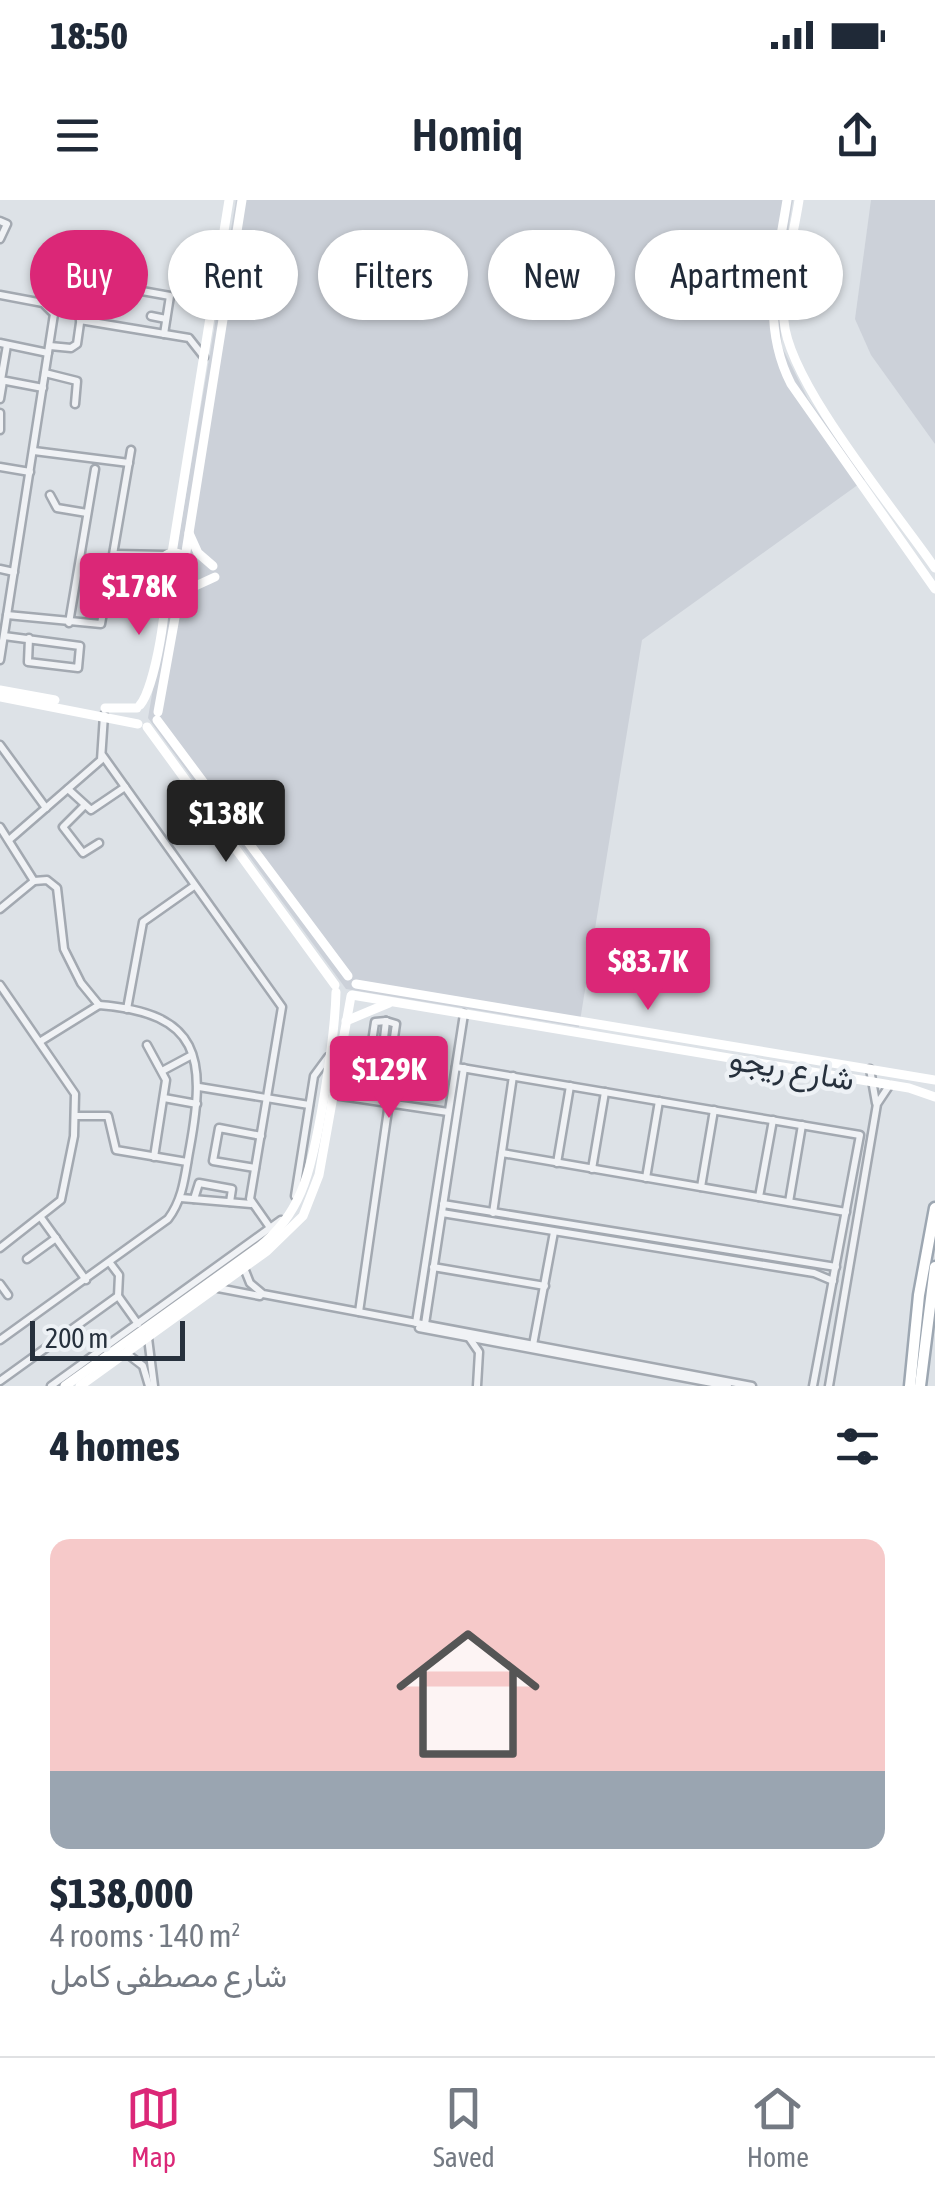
<!DOCTYPE html>
<html lang="en">
<head>
<meta charset="utf-8">
<style>
	:root { --surface:#fff; --page:#f2f2f3; --text:#1f2937; --muted:#747a83; --line:#e0e1e3; --accent:#db2777 }
	body { margin:0; font-family:"Asap Condensed",Vazirmatn,sans-serif; background:var(--page); color:var(--text); height:100vh; display:flex; flex-direction:column; font-size:38px; white-space:nowrap }
	* { box-sizing:border-box; margin:0 }
	p { font-size:32px; color:var(--muted) }
	.icon { flex:none; width:55px; height:55px; fill:none; stroke:currentColor; stroke-width:2; stroke-linecap:round; stroke-linejoin:round }
	.map { position:relative; height:1186px; overflow:hidden }
	.panel { display:flex; flex-direction:column; background:var(--surface); flex:1 }
	.panel>* { flex:none }
	.guide { position:absolute; left:30px; top:30px; width:875px; height:90px; display:flex; gap:20px }
	.scale { position:absolute; left:30px; bottom:25px; width:155px; box-sizing:border-box; padding-left:10px; border:5px solid #27313d; border-top:0; font-size:28px; line-height:35px; white-space:nowrap; color:#27313d; -webkit-text-stroke:8px #edf1f5; paint-order:stroke }
	.price { position:absolute; translate:-50% -85px; padding:0 22px; border-radius:10px; background:var(--accent); color:#fff; font-size:32px; line-height:65px; filter:drop-shadow(0 2px 5px #0008) }
	.price::after { content:''; position:absolute; left:50%; top:60px; width:30px; height:22px; margin-left:-15px; background:inherit; clip-path:polygon(0 0,100% 0,50% 100%) }
	.price.on { background:#222; color:#fff }
	ul { padding:0; list-style:none }
	li { display:grid; align-content:center; gap:20px; height:530px; padding:0 50px }
	li span { display:grid; place-items:center; height:310px; border-radius:20px; color:#555 }
	li>.icon { margin-inline-start:auto }
	span .icon { width:180px; height:180px; fill:#fffc; stroke-width:1 }
	li b { font-size:42px }
	h2 { display:flex; justify-content:space-between; align-items:center; height:120px; padding:0 50px; font-size:42px }
	.chip { padding:0 35px; border-radius:45px; background:var(--surface); box-shadow:0 2px 8px #0004; font-size:35px; line-height:90px }
	.chip.on { background:var(--accent); color:#fff }
	.status { display:flex; justify-content:space-between; align-items:center; height:70px; padding:0 50px; background:var(--surface); direction:ltr }
	.status svg { height:28px; fill:currentColor }
	header { display:flex; justify-content:space-between; align-items:center; height:130px; padding:0 50px; background:var(--surface); font-size:45px; font-weight:600 }
	.tabs { display:flex; justify-content:space-around; align-items:center; height:140px; border-top:2px solid var(--line); background:var(--surface); font-size:28px; color:var(--muted) }
	.tabs a { display:grid; justify-items:center; gap:5px }
	.tabs .on { color:var(--accent) }
	.map>svg:first-child { display:block }
</style>
</head>
<body>
<div class="status"><b>18:50</b><svg viewBox="0 0 49 12"><path d="M0 12V9h3v3zM5 12V6h3v6zM10 12V3h3v9zM15 12V0h3v12zM26 1h20v11H26zM47 4h2v5h-2z"/></svg></div>
<header><svg class="icon" aria-label="menu" viewBox="0 0 24 24"><path d="M4 6h16M4 12h16M4 18h16"/></svg>Homiq<svg class="icon" aria-label="share" viewBox="0 0 24 24"><path d="M12 15V3M7 8l5-5 5 5M5 13v7h14v-7"/></svg></header>
<div class="map">
<svg width="935" height="1186" viewBox="0 0 935 1186">
	<rect width="100%" height="100%" fill="#dde2e7"/>
	<g fill="#ccd1d9">
		<path d="M 236,0 L 793,0 L 778,93 L 782,147 L 808,199 L 866,279 L 642,440 L 579,827 L 346,789 L 148,518 Z"/>
		<path d="M 871,0 L 935,0 L 935,244 L 871,155 L 855,119 Z"/>
	</g>
	<g fill="none" stroke-linecap="round" stroke-linejoin="round">
		<g stroke="#a3a9b1" stroke-width="11">
			<g id="street">
				<path d="M 0,21 L 7,24 L 0,39"/>
				<path d="M 43,52 L 106,60 L 112,66 L 110,85"/>
				<path d="M 0,95 L 43,103 L 54,114 L 0,460"/>
				<path d="M 43,103 L 49,81 L 58,76 L 170,96 L 164,134"/>
				<path d="M 151,116 L 166,119"/>
				<path d="M 80,120 L 189,138 L 204,157"/>
				<path d="M 0,143 L 48,153"/>
				<path d="M 7,145 L 1,180 L 43,188"/>
				<path d="M 50,146 L 71,148 L 77,144 L 86,81"/>
				<path d="M 45,173 L 77,181 L 75,204"/>
				<path d="M 0,199 L 3,181"/>
				<path d="M 0,213 L 0,230"/>
				<path d="M 34,251 L 129,263"/>
				<path d="M 0,267 L 30,272"/>
				<path d="M 50,295 L 57,308 L 87,313"/>
				<path d="M 114,354 L 167,355"/>
				<path d="M 113,360 L 161,370"/>
				<path d="M 0,369 L 14,372"/>
				<path d="M 7,415 L 101,424 L 131,250"/>
				<path d="M 69,423 L 95,269"/>
				<path d="M 4,436 L 80,446 L 78,468 L 28,462 L 29,438"/>
				<path d="M 0,545 L 46,608"/>
				<path d="M 103,556 L 282,807 L 250,999 L 271,1029"/>
				<path d="M 68,589 L 91,610 L 125,587"/>
				<path d="M 83,607 L 63,627 L 83,653 L 99,643"/>
				<path d="M 0,627 L 34,681 L 0,709"/>
				<path d="M 9,640 L 101,560 L 104,515"/>
				<path d="M 34,681 L 47,680 L 57,688 L 64,749 L 81,783 L 99,805"/>
				<path d="M 0,785 L 75,894 L 74,936 L 61,1000 L 0,1048"/>
				<path d="M 127,809 L 143,722 L 194,686"/>
				<path d="M 147,845 L 166,880 L 154,957"/>
				<path d="M 369,862 L 375,822 L 386,821"/>
				<path d="M 381,864 L 390,865 L 396,824 L 386,821"/>
				<path d="M 456,867 L 860,935 L 813,1186"/>
				<path d="M 870,869 L 876,903"/>
				<path d="M 164,870 L 192,855"/>
				<path d="M 338,870 L 362,862 L 381,864 L 386,821"/>
				<path d="M 199,887 L 309,905"/>
				<path d="M 334,895 L 448,912"/>
				<path d="M 164,898 L 197,904"/>
				<path d="M 76,916 L 108,916 L 116,950 L 187,962"/>
				<path d="M 502,953 L 846,1012"/>
				<path d="M 557,963 L 570,886"/>
				<path d="M 255,968 L 213,961 L 219,928 L 261,936"/>
				<path d="M 592,969 L 605,892"/>
				<path d="M 646,978 L 659,901"/>
				<path d="M 701,987 L 714,910"/>
				<path d="M 295,996 L 314,876 L 328,857"/>
				<path d="M 759,997 L 773,920"/>
				<path d="M 181,998 L 251,1004"/>
				<path d="M 194,999 L 199,983 L 232,989 L 230,1002"/>
				<path d="M 789,1002 L 802,925"/>
				<path d="M 443,1004 L 836,1067"/>
				<path d="M 442,1013 L 814,1073 L 833,1081"/>
				<path d="M 493,1013 L 513,876"/>
				<path d="M 42,1019 L 86,1080"/>
				<path d="M 27,1059 L 56,1038"/>
				<path d="M 110,1063 L 119,1075 L 118,1096 L 138,1124"/>
				<path d="M 433,1067 L 545,1086"/>
				<path d="M 244,1068 L 250,1083 L 263,1094 L 752,1186"/>
				<path d="M 0,1084 L 8,1095"/>
				<path d="M 218,1088 L 260,1096"/>
				<path d="M 359,1112 L 389,903"/>
				<path d="M 416,1123 L 464,814"/>
				<path d="M 425,1124 L 464,868"/>
				<path d="M 419,1128 L 728,1186"/>
				<path d="M 148,1138 L 154,1186"/>
				<path d="M 470,1139 L 479,1152 L 477,1186"/>
				<path d="M 0,1140 L 168,1019 C 184,998 185,973 190,947 C 206,858 201,813 99,805 L 41,841"/>
				<path d="M 533,1145 L 554,1032"/>
				<path d="M 126,1153 L 143,1166 L 149,1186"/>
				<path d="M 0,1181 L 118,1096"/>
				<path d="M 51,1186 L 281,1020"/>
				<path d="M 829,1186 L 877,904 L 889,886"/>
			</g>
		</g>
		<g stroke="#9da7b2" stroke-width="15">
			<g id="primary">
				<path d="M 910,1186 L 919,1095 L 935,1008"/>
				<path d="M 920,1186 L 935,1067"/>
			</g>
		</g>
		<use href="#street" stroke="#f0f2f5" stroke-width="6"/>
		<g stroke="#fff" stroke-width="9">
			<path d="M 787,0 C 777,63 760,124 791,184 L 935,389"/>
			<path d="M 799,0 C 793,39 780,82 784,121 C 789,184 896,311 935,368"/>
			<path d="M 189,333 L 198,353 L 213,366"/>
			<path d="M 172,353 L 229,0"/>
			<circle cx="174" cy="367" r="14"/>
			<path d="M 185,358 L 242,0"/>
			<path d="M 178,394 L 215,377"/>
			<path d="M 0,490 L 55,500"/>
			<path d="M 0,497 L 138,524"/>
			<path d="M 140,505 C 155,487 170,399 164,376"/>
			<path d="M 105,508 L 137,508"/>
			<path d="M 158,512 L 182,379"/>
			<path d="M 157,520 L 348,776"/>
			<path d="M 147,527 L 335,785"/>
			<path d="M 356,784 L 935,880"/>
			<path d="M 352,795 L 909,888 L 935,897"/>
			<path d="M 346,821 L 389,803"/>
			<path d="M 65,1186 L 259,1047 C 277,1033 292,1013 301,992 C 318,953 335,836 336,792"/>
			<path d="M 80,1186 L 267,1051 L 303,1016 L 319,975 L 351,796"/>
		</g>
		<use href="#primary" stroke="#fff" stroke-width="10"/>
	</g>
	<g text-anchor="middle" stroke-width="9" stroke-linejoin="round" paint-order="stroke">
		<g font-size="32" fill="#27313d" stroke="#edf1f5">
			<text transform="translate(792 869) rotate(10)" y="11">شارع ريجو</text>
		</g>
	</g>
</svg>
<div class="scale">200 m</div>
<b class="price" style="left:139px;top:438px">$178K</b>
<b class="price on" style="left:226px;top:665px">$138K</b>
<b class="price" style="left:648px;top:813px">$83.7K</b>
<b class="price" style="left:389px;top:921px">$129K</b>
<div class="guide">
<a class="chip on">Buy</a>
<a class="chip">Rent</a>
<a class="chip">Filters</a>
<a class="chip">New</a>
<a class="chip">Apartment</a>
</div>
</div>
<section class="panel">
<h2>4 homes<svg class="icon" aria-label="filters" viewBox="0 0 24 24"><path d="M4 7h16M4 17h16"/><circle cx="9" cy="7" r="2"/><circle cx="15" cy="17" r="2"/></svg></h2>
<ul>
<li><span style="background:linear-gradient(#f6c9c9 75%,#9aa5b1 0)"><svg class="icon" aria-label="home" viewBox="0 0 24 24"><path d="M3 11l9-7 9 7M6 9v11h12V9"/></svg></span><div><b>$138,000</b><p>4 rooms · 140 m²</p><p>شارع مصطفى كامل</p></div></li>
</ul>
</section>
<nav class="tabs">
<a class="on"><svg class="icon" aria-label="map" viewBox="0 0 24 24"><path d="M3 6l6-2 6 2 6-2v14l-6 2-6-2-6 2zM9 4v14M15 6v14"/></svg>Map</a>
<a><svg class="icon" aria-label="saved" viewBox="0 0 24 24"><path d="M7 4h10v16l-5-4-5 4z"/></svg>Saved</a>
<a><svg class="icon" aria-label="home" viewBox="0 0 24 24"><path d="M3 11l9-7 9 7M6 9v11h12V9"/></svg>Home</a>
</nav>
</body>
</html>
